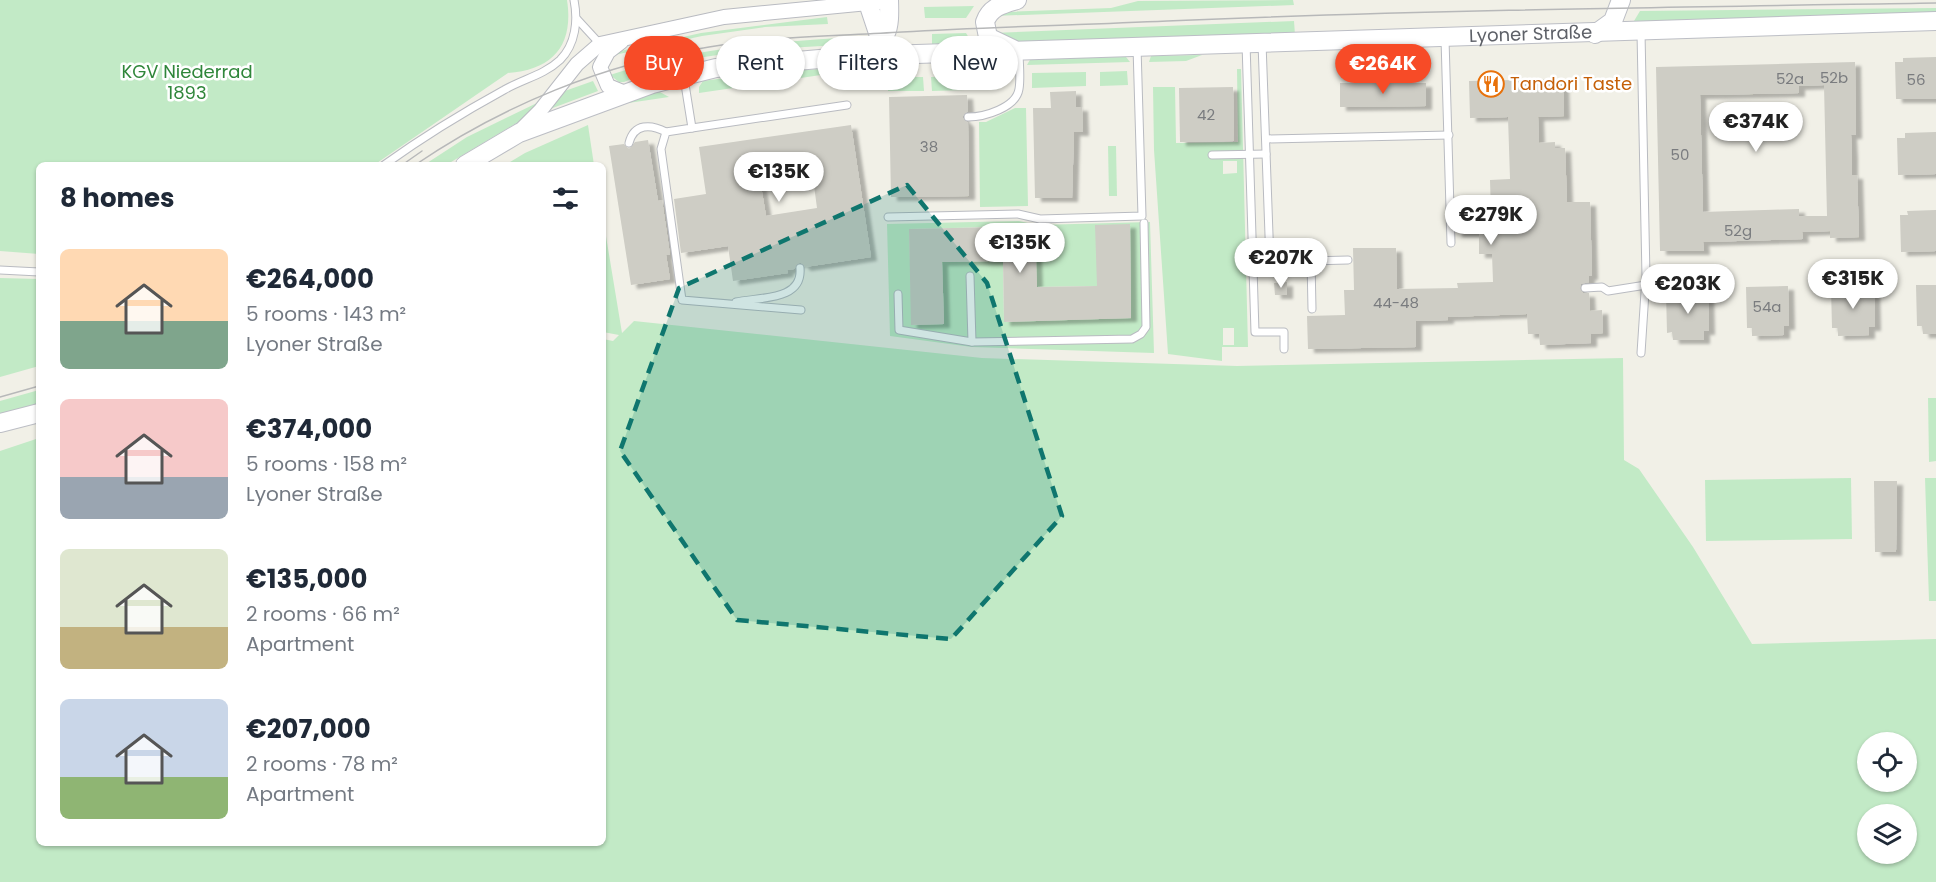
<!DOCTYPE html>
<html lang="en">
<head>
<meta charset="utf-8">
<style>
	:root { --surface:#fff; --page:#f2f2f3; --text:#1f2937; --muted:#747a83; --accent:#f74b27 }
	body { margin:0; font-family:Poppins,sans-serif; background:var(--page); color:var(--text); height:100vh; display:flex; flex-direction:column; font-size:22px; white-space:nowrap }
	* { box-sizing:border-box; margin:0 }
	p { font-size:20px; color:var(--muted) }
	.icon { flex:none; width:33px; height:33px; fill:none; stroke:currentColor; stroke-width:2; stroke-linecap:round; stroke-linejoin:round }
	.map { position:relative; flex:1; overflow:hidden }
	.sheet { position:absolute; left:36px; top:162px; width:570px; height:684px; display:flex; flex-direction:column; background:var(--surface); border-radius:9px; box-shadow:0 2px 4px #0004 }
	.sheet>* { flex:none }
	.banner { position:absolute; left:624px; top:36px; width:570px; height:54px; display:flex; gap:12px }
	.tools { position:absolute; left:1857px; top:732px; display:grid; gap:12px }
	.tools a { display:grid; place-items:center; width:60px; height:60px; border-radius:50%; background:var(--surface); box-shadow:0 2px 4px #0004; font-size:30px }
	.price { position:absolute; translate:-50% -51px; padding:0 14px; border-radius:21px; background:#fff; color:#222; font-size:20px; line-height:39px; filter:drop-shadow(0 2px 3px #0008) }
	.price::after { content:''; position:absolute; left:50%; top:36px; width:18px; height:14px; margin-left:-9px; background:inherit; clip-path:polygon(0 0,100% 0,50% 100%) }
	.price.current { background:var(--accent); color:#fff }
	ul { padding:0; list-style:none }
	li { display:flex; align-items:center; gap:18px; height:150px; padding:0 24px }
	li span { display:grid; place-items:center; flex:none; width:168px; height:120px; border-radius:9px; color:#555 }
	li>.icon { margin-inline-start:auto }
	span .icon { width:72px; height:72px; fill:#fffc; stroke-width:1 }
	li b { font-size:26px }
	h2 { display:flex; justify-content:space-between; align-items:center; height:72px; padding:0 24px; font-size:26px }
	.tag { padding:0 21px; border-radius:27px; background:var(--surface); box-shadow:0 2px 4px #0004; font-size:21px; line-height:54px }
	.tag.current { background:var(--accent); color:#fff }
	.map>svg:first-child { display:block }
</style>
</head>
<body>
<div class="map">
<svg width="1936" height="882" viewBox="0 0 1936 882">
	<defs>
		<filter id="shadow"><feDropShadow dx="6" dy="4" stdDeviation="1.5" flood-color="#0004"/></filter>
	</defs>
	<rect width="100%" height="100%" fill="#f1f0e7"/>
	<g fill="#c2eac6" fill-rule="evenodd">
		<path d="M 0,0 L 567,0 C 574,45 553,70 508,73 L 374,165 L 39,165 L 39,254 L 0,251 Z"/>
		<path d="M 1293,0 L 1294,5 L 994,16 L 1004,12 L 1111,8 L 1138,1 Z"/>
		<path d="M 974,6 L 966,18 L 925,18 L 924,7 Z"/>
		<path d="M 1936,8 L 1936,14 L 1631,26 L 1640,11 Z"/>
		<path d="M 827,17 L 828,24 L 765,27 L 702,36 L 610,56 L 620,51 L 701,33 Z"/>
		<path d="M 1294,21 L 1295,35 L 1004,42 L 992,33 Z"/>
		<path d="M 966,33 L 972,43 L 932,44 L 932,34 Z"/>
		<path d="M 839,38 L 839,45 L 752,50 L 704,57 L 658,68 L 624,82 L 619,82 L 610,75 C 684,50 761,43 839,38 Z"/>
		<path d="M 1202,55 L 1186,61 L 1149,62 L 1151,56 Z"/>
		<path d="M 1126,57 L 1130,62 L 1027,65 L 1031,58 Z"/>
		<path d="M 1004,59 L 1004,66 L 932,68 L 933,63 Z"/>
		<path d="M 850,68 L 841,72 L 699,93 L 699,87 L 703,81 L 774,71 Z"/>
		<path d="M 1237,69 L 1241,69 L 1248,347 L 1222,347 L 1222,361 L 1168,354 L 1154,150 L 1153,87 L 1175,87 L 1176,143 L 1238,142 ZM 1223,161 L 1237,161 L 1237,173 L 1223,174 ZM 1223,328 L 1234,328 L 1234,345 L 1223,345 Z"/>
		<path d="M 1127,71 L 1128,85 L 1100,86 L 1100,72 Z"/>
		<path d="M 1086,72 L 1086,86 L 1032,88 L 1032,73 Z"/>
		<path d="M 999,75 L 999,89 L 932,91 L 931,77 Z"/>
		<path d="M 888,77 L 923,77 L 924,91 L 888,91 Z"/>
		<path d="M 593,81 L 598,91 L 550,109 L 562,92 Z"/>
		<path d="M 658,91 L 669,97 L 601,107 Z"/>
		<path d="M 539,102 L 520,121 L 446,165 L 424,165 L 467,137 Z"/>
		<path d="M 1015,108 L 1026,108 L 1028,206 L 980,207 L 979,122 L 986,122 Z"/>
		<path d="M 588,125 L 594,165 L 505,165 L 525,153 Z"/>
		<path d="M 1108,146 L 1116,146 L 1117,196 L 1109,196 Z"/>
		<path d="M 603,218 L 622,333 L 634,321 L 982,358 L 1237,366 L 1623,358 L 1624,460 L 1639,469 L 1693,547 L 1752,644 L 1936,639 L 1936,882 L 0,882 L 0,451 L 39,438 L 39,843 L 603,843 L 603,339 L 613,341 L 619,335 L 603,332 ZM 1906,742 L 1906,782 L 1868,782 L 1868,742 ZM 1906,814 L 1906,854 L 1868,854 L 1868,814 Z"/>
		<path d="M 1019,221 L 1037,225 L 1150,222 L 1154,353 L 972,347 L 890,336 L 887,224 ZM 1130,225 L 1131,318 L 1004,322 L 1003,261 L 942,262 L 944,324 L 912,325 L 909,229 L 1034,226 L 1037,287 L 1097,286 Z"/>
		<path d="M 0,278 L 39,279 L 39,366 L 0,377 Z"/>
		<path d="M 39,390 L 39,404 L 0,414 L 0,401 Z"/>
		<path d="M 1928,398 L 1936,398 L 1936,461 L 1929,462 Z"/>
		<path d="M 1851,478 L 1852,539 L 1706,541 L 1705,480 Z"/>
		<path d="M 1925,478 L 1936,478 L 1936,601 L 1929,601 Z"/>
	</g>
	<g fill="#cecdc5" fill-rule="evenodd" filter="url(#shadow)">
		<path d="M 1936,57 L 1936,99 L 1896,99 L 1895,62 L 1903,62 L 1903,58 Z"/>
		<path d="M 1855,62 L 1856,135 L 1851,135 L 1852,155 L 1852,175 L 1857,175 L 1859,237 L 1830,238 L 1830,231 L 1802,232 L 1803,239 L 1703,242 L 1704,251 L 1660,251 L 1656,67 ZM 1824,85 L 1827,216 L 1799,216 L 1799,209 L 1703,212 L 1700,95 L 1799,93 L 1799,86 Z"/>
		<path d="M 1563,79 L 1564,116 L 1538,117 L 1539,143 L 1555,142 L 1555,148 L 1565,148 L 1567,202 L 1590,202 L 1592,276 L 1589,276 L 1589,282 L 1581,284 L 1580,289 L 1583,293 L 1589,293 L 1590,311 L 1602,310 L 1603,333 L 1591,334 L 1591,343 L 1540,345 L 1539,334 L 1528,334 L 1527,314 L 1448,317 L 1448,320 L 1416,321 L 1416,347 L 1308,349 L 1307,316 L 1345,315 L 1344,290 L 1354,290 L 1353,248 L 1396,248 L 1397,289 L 1458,288 L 1457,283 L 1493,282 L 1492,254 L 1479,254 L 1479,233 L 1456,233 L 1456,213 L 1491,212 L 1490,180 L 1510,179 L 1508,117 L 1470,118 L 1469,81 Z"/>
		<path d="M 1340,83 L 1426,83 L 1426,106 L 1340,107 Z"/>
		<path d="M 1233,87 L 1234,141 L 1180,142 L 1179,88 Z"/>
		<path d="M 1076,91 L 1076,107 L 1082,107 L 1083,132 L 1074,132 L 1072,198 L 1035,198 L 1033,108 L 1051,108 L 1050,92 Z"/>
		<path d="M 967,95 L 968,111 L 962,117 L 968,123 L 969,196 L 891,197 L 889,97 Z"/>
		<path d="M 851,125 L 871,257 L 805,267 L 800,262 L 794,269 L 787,270 L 788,273 L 733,281 L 728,246 L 681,253 L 674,199 L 706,194 L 699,147 ZM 813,178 L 817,208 L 766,216 L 761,186 Z"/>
		<path d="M 1936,132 L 1936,174 L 1898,175 L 1897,138 L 1905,138 L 1905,133 Z"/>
		<path d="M 648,140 L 658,201 L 662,200 L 670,255 L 666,255 L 670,279 L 631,285 L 609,146 L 624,144 L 629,149 L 635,142 Z"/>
		<path d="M 1936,210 L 1936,251 L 1901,252 L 1900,215 L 1908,215 L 1907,211 Z"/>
		<path d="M 1130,224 L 1131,318 L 1004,322 L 1003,261 L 942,262 L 944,324 L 911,325 L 909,229 L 1035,226 L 1037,287 L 1097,286 L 1095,225 Z"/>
		<path d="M 1287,282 L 1287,295 L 1275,295 L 1274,283 Z"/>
		<path d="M 1916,285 L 1936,285 L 1936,334 L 1923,334 L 1922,326 L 1917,326 Z"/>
		<path d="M 1788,286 L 1789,326 L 1784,326 L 1784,335 L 1752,336 L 1752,328 L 1747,328 L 1746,287 Z"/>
		<path d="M 1874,286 L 1875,327 L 1869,327 L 1869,335 L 1838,336 L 1838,328 L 1832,328 L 1831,287 Z"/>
		<path d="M 1708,291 L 1709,331 L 1704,331 L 1704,340 L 1673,340 L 1672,332 L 1667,333 L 1666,292 Z"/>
		<path d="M 1874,481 L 1897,481 L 1896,552 L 1875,552 Z"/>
	</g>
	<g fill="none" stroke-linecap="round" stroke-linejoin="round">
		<g stroke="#b9bbc1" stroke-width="9">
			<g id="service">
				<path d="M 577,19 L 600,44"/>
				<path d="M 1641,33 L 1646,277 L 1641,353"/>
				<path d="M 1445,39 L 1451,243"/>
				<path d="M 1246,43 L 1255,332 L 1284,332 L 1284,349"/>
				<path d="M 1262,43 L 1270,262 L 1348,260"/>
				<path d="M 684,78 L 692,128 L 666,132 L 661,149 L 682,300 L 801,310"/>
				<path d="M 968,117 C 984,117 1016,108 1019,89 C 1021,78 1019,63 1019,51"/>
				<path d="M 692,128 L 847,105"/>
				<path d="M 1266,139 L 1449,135"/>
				<path d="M 629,143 C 634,123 651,124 666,132"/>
				<path d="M 1212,155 L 1266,154"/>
				<path d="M 384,165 C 423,137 462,113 504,90 C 523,79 544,75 560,60 C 576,44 578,20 574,0"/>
				<path d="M 888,217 L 1018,214 L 1040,219 L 1142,216 L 1137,47"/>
				<path d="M 1311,261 L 1312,309"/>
				<path d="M 0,270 L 39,272"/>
				<path d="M 970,276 L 972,342"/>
				<path d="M 1585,288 L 1602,287 L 1608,291 L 1646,285"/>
				<path d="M 898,294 L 899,330 L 972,342 L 1132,339 L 1141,334 L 1146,327 L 1144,223"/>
				<path d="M 736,302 C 759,297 803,301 800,268"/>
			</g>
		</g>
		<g stroke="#b9bbc1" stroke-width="16">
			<g id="minor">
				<path d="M 621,42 L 608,52 L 600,67 L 608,86 L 625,93"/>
				<path d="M 520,131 L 540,111 L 577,64 L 600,44 L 724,17 L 889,1"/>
			</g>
		</g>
		<g stroke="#bcbec5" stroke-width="20">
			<g id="secondary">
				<path d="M 867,0 L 878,33 L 890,46"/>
				<path d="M 1595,34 L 1613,21 L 1621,0"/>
				<path d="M 1013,49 L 988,37 L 985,22 C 990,7 1003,4 1017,0"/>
				<path d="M 859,54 C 889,42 890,30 889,0"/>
				<path id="s1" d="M 465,165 L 519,133 L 652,84 L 716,68 L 854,56 L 1936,21"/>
				<path d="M 0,423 L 39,413"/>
			</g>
		</g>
		<use href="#service" stroke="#fff" stroke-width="7"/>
		<use href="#minor" stroke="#fff" stroke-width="14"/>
		<use href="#secondary" stroke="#fff" stroke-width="18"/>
		<g stroke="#b7b8b9" stroke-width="1.5">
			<path d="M 626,57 L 672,45"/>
			<path d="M 402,165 L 422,151"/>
			<path d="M 415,165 C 503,105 604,64 709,47 C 773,36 838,36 902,32 C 990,27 1079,25 1167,21 C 1423,10 1679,7 1936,3"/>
			<path d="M 0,397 L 39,386"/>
		</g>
	</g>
	<path fill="#0f766e" fill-opacity="0.2" stroke="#0f766e" stroke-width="4.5" stroke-dasharray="12 8" stroke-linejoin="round" d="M 907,185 L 987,283 L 1062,516 L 951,639 L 737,620 L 620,451 L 679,288 Z"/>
	<defs>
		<g id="restaurant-ring" transform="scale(1.35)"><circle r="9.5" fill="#fff" stroke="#e8710a" stroke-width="1.5"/><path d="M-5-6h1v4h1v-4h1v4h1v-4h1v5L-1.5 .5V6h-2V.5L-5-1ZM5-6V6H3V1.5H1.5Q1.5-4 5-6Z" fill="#e8710a"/></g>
	</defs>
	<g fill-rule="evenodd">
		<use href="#restaurant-ring" x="1491" y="84"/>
	</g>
	<g text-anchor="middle" stroke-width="5" stroke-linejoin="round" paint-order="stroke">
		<g font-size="15" fill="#7a7c7f">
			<text x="1834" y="83">52b</text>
			<text x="1790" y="84">52a</text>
			<text x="1916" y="85">56</text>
			<text x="1206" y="120">42</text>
			<text x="929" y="152">38</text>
			<text x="1680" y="160">50</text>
			<text x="1738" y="236">52g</text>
			<text x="1396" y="308">44-48</text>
			<text x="1767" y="312">54a</text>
		</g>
		<g font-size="18" fill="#5e6168" stroke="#fff">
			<text dy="6" stroke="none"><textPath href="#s1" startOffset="1086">Lyoner Straße</textPath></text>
		</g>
		<g font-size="18" fill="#2f863a" stroke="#fff">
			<text x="187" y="78">KGV Niederrad<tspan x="187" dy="21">1893</tspan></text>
		</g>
		<g font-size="18" fill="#c56008" stroke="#fff" text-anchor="start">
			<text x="1510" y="90">Tandori Taste</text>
		</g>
	</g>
</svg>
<div class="tools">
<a><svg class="icon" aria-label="locate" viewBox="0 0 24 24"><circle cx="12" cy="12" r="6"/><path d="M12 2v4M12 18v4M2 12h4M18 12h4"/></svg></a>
<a><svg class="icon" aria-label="layers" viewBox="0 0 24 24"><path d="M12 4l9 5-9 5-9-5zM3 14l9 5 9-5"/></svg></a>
</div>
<b class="price current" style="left:1383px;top:95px">€264K</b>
<b class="price" style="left:1756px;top:153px">€374K</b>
<b class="price" style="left:779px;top:203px">€135K</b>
<b class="price" style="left:1491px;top:246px">€279K</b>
<b class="price" style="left:1020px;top:274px">€135K</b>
<b class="price" style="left:1281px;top:289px">€207K</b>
<b class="price" style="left:1853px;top:310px">€315K</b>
<b class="price" style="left:1688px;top:315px">€203K</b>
<div class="banner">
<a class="tag current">Buy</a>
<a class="tag">Rent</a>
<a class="tag">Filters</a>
<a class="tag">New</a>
</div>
<section class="sheet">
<h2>8 homes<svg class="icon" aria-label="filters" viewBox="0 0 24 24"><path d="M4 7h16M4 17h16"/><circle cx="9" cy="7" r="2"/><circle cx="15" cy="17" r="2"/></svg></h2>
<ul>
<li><span style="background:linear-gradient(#ffd9b3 60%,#7fa58c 0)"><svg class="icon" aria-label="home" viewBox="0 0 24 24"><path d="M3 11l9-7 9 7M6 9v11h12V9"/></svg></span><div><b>€264,000</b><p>5 rooms · 143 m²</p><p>Lyoner Straße</p></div></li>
<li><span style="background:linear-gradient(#f6c9c9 65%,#9aa5b1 0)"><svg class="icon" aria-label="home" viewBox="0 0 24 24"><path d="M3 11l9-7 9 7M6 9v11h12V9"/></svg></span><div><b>€374,000</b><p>5 rooms · 158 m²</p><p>Lyoner Straße</p></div></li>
<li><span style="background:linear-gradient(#dfe7d0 65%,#c2b280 0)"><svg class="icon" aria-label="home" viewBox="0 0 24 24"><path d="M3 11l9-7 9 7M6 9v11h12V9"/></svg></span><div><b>€135,000</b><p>2 rooms · 66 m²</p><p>Apartment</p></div></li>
<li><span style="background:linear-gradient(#c9d6e8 65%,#8fb573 0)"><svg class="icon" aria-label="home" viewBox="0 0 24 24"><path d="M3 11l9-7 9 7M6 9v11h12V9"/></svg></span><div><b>€207,000</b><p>2 rooms · 78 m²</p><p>Apartment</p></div></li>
</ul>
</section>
</div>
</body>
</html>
